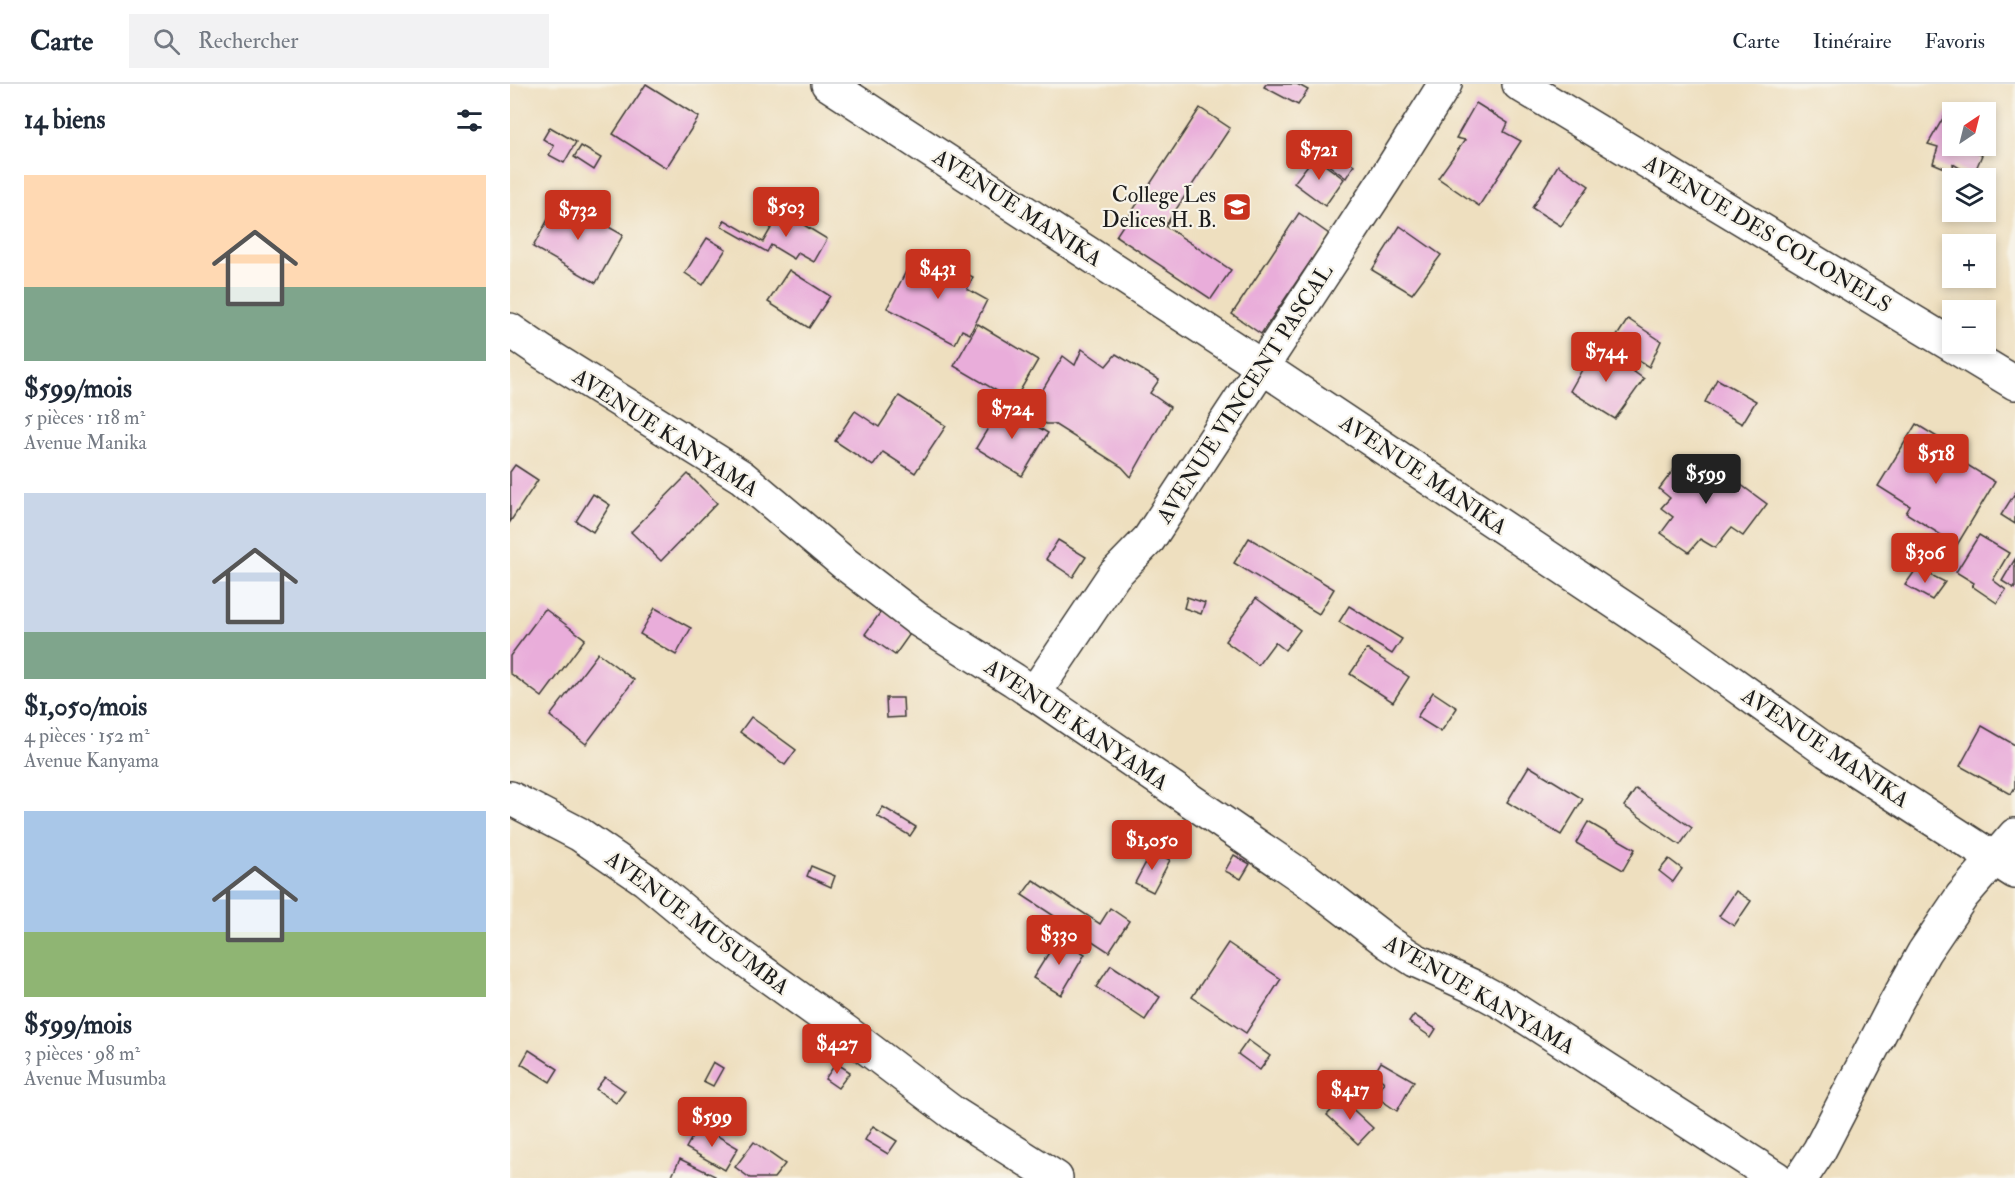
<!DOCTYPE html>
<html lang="fr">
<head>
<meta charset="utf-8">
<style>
	:root { --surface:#fff; --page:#f2f2f3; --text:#1f2937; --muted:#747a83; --line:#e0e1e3; --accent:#c8321e }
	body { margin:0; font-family:"IM FELL Double Pica",serif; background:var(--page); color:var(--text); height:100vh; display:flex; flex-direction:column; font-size:22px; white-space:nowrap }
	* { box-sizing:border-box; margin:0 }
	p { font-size:20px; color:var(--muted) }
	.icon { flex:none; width:33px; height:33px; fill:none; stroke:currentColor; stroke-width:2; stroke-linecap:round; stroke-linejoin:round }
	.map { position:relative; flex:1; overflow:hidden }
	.side { display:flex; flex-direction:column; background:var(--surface); width:510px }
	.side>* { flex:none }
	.needle { width:39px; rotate:35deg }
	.fabs { position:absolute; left:1432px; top:18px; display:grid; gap:12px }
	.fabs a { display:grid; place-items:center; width:54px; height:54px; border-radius:0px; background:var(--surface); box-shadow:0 3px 9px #0003; font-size:30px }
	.price { position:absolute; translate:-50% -51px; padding:0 14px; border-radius:6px; background:var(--accent); color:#fff; font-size:20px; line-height:39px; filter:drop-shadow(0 2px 3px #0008) }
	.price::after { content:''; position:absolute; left:50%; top:36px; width:18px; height:14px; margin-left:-9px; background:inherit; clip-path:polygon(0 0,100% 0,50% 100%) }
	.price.selected { background:#222; color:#fff }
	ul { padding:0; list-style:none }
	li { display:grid; align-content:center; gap:12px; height:318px; padding:0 24px }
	li span { display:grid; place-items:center; height:186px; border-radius:0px; color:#555 }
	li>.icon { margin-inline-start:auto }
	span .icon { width:108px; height:108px; fill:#fffc; stroke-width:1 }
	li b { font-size:26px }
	h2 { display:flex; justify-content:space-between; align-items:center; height:72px; padding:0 24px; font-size:26px }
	header { display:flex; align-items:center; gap:36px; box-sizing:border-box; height:84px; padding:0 30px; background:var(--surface); border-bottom:2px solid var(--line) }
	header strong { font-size:28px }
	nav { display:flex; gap:33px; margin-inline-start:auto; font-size:21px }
	.search { width:420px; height:54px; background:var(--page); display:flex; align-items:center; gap:15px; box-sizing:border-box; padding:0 21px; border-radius:0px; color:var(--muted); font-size:22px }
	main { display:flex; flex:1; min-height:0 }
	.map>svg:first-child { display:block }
</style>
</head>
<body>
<header>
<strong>Carte</strong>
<div class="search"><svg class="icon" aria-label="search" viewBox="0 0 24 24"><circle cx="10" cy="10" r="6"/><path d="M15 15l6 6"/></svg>Rechercher</div>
<nav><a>Carte</a><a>Itinéraire</a><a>Favoris</a></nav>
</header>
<main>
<section class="side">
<h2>14 biens<svg class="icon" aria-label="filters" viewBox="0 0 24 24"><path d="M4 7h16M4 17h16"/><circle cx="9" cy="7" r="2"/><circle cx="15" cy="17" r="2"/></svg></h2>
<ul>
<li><span style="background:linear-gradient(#ffd9b3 60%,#7fa58c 0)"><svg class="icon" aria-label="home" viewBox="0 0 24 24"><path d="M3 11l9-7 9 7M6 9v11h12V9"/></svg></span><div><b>$599/mois</b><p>5 pièces · 118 m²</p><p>Avenue Manika</p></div></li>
<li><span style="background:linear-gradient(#c9d6e8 75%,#7fa58c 0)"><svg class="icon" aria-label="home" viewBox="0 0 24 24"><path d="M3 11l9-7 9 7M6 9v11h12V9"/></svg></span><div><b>$1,050/mois</b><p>4 pièces · 152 m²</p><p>Avenue Kanyama</p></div></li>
<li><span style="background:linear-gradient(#a9c7e8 65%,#8fb573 0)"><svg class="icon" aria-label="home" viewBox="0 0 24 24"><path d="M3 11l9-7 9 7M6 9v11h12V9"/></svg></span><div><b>$599/mois</b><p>3 pièces · 98 m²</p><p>Avenue Musumba</p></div></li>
</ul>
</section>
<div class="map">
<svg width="1505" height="1094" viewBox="0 0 1505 1094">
	<rect width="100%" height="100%" fill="#f7f3e8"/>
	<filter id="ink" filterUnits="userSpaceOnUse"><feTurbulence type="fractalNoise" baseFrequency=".0167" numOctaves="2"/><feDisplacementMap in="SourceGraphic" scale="12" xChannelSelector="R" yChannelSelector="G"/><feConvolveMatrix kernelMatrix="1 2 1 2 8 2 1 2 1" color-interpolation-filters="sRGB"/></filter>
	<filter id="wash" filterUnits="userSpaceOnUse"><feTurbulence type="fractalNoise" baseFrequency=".008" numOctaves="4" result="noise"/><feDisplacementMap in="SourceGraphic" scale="24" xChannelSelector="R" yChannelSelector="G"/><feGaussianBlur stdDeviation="1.35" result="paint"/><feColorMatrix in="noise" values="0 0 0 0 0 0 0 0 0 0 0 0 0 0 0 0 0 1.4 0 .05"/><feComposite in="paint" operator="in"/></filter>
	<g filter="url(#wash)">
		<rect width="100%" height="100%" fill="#eedfbf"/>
		<g id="blocks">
			<g fill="#e9adda">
				<path d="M 136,0 L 189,33 L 156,84 L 103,50 Z"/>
				<path d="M 756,0 L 787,0 L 798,6 L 788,21 L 754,3 Z"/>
				<path d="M 966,19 L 998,39 L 994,48 L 1011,57 L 969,122 L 928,94 L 955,56 L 946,54 Z"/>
				<path d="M 690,24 L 720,44 L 655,142 L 721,186 L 701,215 L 606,152 Z"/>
				<path d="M 1436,29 L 1443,33 L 1443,62 L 1468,62 L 1465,68 L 1472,71 L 1463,92 L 1443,80 L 1444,88 L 1423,79 L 1428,63 L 1418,60 Z"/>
				<path d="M 40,43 L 66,58 L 54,79 L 39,71 L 44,62 L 33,55 Z"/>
				<path d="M 813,59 L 844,81 L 836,94 L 805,71 Z"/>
				<path d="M 71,62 L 91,74 L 84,86 L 64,73 Z"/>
				<path d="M 804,73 L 834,95 L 815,122 L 784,99 Z"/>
				<path d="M 1048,81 L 1079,102 L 1051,142 L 1022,124 Z"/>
				<path d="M 49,115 L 113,151 L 86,199 L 23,163 Z"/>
				<path d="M 271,127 L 317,155 L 304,178 L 288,169 L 284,175 L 261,161 L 257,168 L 211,142 L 215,136 L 253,158 Z"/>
				<path d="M 789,129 L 819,150 L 751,250 L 722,230 Z"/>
				<path d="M 890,142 L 931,171 L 902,210 L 862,186 Z"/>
				<path d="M 197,154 L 216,165 L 193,201 L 175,189 Z"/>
				<path d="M 428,175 L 463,193 L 457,205 L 477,216 L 460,250 L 452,246 L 445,260 L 377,224 L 401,178 L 420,188 Z"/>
				<path d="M 279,186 L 320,212 L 299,244 L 258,218 Z"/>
				<path d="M 1118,235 L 1151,257 L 1139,283 L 1101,261 Z"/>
				<path d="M 468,240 L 528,276 L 504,317 L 444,282 Z"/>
				<path d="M 1086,261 L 1134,295 L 1105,335 L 1060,307 Z"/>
				<path d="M 572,265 L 596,282 L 606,270 L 649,296 L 640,309 L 660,323 L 621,393 L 612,383 L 544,340 L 536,340 L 518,330 L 553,272 L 565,281 Z"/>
				<path d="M 1207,295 L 1246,317 L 1232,340 L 1195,318 Z"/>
				<path d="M 389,312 L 436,342 L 405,389 L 373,368 L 363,382 L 325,357 L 345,327 L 369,343 Z"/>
				<path d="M 492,321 L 538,349 L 512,392 L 466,364 Z"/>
				<path d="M 1406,340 L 1445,364 L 1441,371 L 1485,398 L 1447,461 L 1396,429 L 1400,422 L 1368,402 Z"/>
				<path d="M 1174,372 L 1187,383 L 1193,373 L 1257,420 L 1233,452 L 1221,444 L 1205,464 L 1190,455 L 1179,468 L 1151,449 L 1163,433 L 1151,424 L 1160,414 L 1149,405 Z"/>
				<path d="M 5,381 L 28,396 L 0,438 L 0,388 Z"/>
				<path d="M 178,390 L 207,419 L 151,477 L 121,448 Z"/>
				<path d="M 1505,409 L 1505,440 L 1491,431 Z"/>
				<path d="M 83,410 L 100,421 L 83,448 L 66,437 Z"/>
				<path d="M 1469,451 L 1499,469 L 1483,496 L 1496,506 L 1487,519 L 1462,502 L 1464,499 L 1446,488 Z"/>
				<path d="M 739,454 L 824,505 L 809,530 L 724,479 Z"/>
				<path d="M 548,456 L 576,473 L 563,493 L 536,475 Z"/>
				<path d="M 1505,475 L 1505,505 L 1492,497 Z"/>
				<path d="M 1407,484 L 1435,498 L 1422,516 L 1395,501 Z"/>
				<path d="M 677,513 L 695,519 L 691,530 L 674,524 Z"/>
				<path d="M 746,514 L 790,546 L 775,566 L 765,558 L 748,581 L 715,557 Z"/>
				<path d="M 839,522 L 892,555 L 882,570 L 829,538 Z"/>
				<path d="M 145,524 L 181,544 L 166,571 L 130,550 Z"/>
				<path d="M 35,525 L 75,555 L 32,613 L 0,589 L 0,572 Z"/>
				<path d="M 372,526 L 402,547 L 385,571 L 355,550 Z"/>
				<path d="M 857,565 L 899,593 L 883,618 L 840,590 Z"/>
				<path d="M 88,569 L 124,596 L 76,660 L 40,632 Z"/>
				<path d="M 923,608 L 947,624 L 931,648 L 907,633 Z"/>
				<path d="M 376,614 L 393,614 L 394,633 L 377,634 Z"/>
				<path d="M 241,633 L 286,666 L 275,681 L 230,648 Z"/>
				<path d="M 1472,642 L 1505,661 L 1505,703 L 1501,710 L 1450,682 Z"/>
				<path d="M 1019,682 L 1073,715 L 1051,751 L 997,718 Z"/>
				<path d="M 1126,705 L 1182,744 L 1170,761 L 1114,722 Z"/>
				<path d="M 373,723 L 406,743 L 400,752 L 367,732 Z"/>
				<path d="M 1078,738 L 1125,765 L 1113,786 L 1066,759 Z"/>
				<path d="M 642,767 L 660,776 L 643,808 L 625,799 Z"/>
				<path d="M 724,771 L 740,780 L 731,795 L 715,787 Z"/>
				<path d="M 1159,775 L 1172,785 L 1163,798 L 1149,787 Z"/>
				<path d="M 301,782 L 325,792 L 321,803 L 297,792 Z"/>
				<path d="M 523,796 L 590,840 L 600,824 L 619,837 L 599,868 L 512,811 Z"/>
				<path d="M 1226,807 L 1241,817 L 1224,842 L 1209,832 Z"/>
				<path d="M 548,854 L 575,870 L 551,911 L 523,894 Z"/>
				<path d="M 718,859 L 771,895 L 736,949 L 682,913 Z"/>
				<path d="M 601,881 L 650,913 L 635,936 L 586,903 Z"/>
				<path d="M 904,931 L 926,945 L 921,953 L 899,938 Z"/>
				<path d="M 738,956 L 760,972 L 750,986 L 728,970 Z"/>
				<path d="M 19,966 L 48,985 L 40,998 L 11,980 Z"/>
				<path d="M 203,978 L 213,984 L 203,1002 L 193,997 Z"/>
				<path d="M 871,978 L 904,997 L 887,1027 L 865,1012 L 874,998 L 864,990 Z"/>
				<path d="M 326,979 L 340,988 L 328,1004 L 315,995 Z"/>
				<path d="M 95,993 L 115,1007 L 106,1019 L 86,1005 Z"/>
				<path d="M 832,1015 L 863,1044 L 848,1060 L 817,1031 Z"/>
				<path d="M 189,1041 L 228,1064 L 215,1086 L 176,1064 Z"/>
				<path d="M 363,1042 L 387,1057 L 378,1070 L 355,1056 Z"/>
				<path d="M 244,1058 L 275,1080 L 264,1094 L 240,1094 L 225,1083 Z"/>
				<path d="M 170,1075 L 205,1092 L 204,1094 L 161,1094 Z"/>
			</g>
		</g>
	</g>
	<g filter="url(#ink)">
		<use href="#blocks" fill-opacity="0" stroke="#3c3934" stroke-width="1.5"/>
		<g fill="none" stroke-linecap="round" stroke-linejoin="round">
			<g stroke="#3c3934" stroke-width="36">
				<g id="minor">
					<path d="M 318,0 L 751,282 L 1168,560 L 1317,667 L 1505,788"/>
					<path d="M 1009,0 L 1505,299"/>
					<path d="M 0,246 L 32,268 L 232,393 L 334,479 L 407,535 L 504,596 L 797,796 L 879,859 L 905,876 L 962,902 L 997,921 L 1266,1094"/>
					<path d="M 524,610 L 604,491 L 639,455 L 874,97 L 935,0"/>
					<path d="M 0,714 L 69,750 L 136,796 L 212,859 L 336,948 L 443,1029 L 546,1094"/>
					<path d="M 1291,1094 L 1309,1067 L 1384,922 L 1414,868 L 1452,812 L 1505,751"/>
				</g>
			</g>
			<use href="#minor" stroke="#fff" stroke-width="33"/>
		</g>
	</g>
	<defs>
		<g id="school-square" transform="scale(1.5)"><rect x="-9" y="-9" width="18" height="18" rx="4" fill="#c8321e" stroke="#f7f3e8"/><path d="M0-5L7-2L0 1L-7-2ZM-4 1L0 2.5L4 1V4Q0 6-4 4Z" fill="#fff"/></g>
	</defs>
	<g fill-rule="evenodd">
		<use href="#school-square" x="727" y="123"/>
	</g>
	<g text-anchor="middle" stroke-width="4.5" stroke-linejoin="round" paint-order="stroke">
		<g font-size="22" fill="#1c1c1c" stroke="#f7f3e8" text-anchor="end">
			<text x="706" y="118">College Les<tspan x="706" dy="25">Delices H. B.</tspan></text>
		</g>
		<g font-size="22" fill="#1c1c1c" stroke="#f7f3e8">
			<text transform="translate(508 123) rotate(33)" y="8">AVENUE MANIKA</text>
			<text transform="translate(1258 149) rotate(31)" y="8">AVENUE DES COLONELS</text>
			<text transform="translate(734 309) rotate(-57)" y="8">AVENUE VINCENT PASCAL</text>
			<text transform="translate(156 348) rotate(33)" y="8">AVENUE KANYAMA</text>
			<text transform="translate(914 390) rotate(34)" y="8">AVENUE MANIKA</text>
			<text transform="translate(567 640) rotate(34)" y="8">AVENUE KANYAMA</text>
			<text transform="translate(1316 663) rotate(34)" y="8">AVENUE MANIKA</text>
			<text transform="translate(188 838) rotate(37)" y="8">AVENUE MUSUMBA</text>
			<text transform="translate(970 910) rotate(30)" y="8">AVENUE KANYAMA</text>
		</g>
	</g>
</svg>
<div class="fabs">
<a><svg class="needle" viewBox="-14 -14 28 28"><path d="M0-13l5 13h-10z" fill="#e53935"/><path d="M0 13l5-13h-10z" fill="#747a83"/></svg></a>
<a><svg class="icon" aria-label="layers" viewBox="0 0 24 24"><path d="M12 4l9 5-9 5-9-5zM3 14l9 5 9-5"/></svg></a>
<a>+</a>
<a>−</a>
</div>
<b class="price" style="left:809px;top:97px">$721</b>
<b class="price" style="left:276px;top:154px">$503</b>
<b class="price" style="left:68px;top:157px">$732</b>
<b class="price" style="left:428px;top:216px">$431</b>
<b class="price" style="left:1096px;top:299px">$744</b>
<b class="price" style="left:502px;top:356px">$724</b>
<b class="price" style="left:1426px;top:401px">$518</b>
<b class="price selected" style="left:1196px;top:421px">$599</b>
<b class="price" style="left:1415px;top:500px">$306</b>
<b class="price" style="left:642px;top:787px">$1,050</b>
<b class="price" style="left:549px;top:882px">$330</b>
<b class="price" style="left:327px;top:991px">$427</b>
<b class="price" style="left:840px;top:1037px">$417</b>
<b class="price" style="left:202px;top:1064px">$599</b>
</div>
</main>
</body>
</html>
